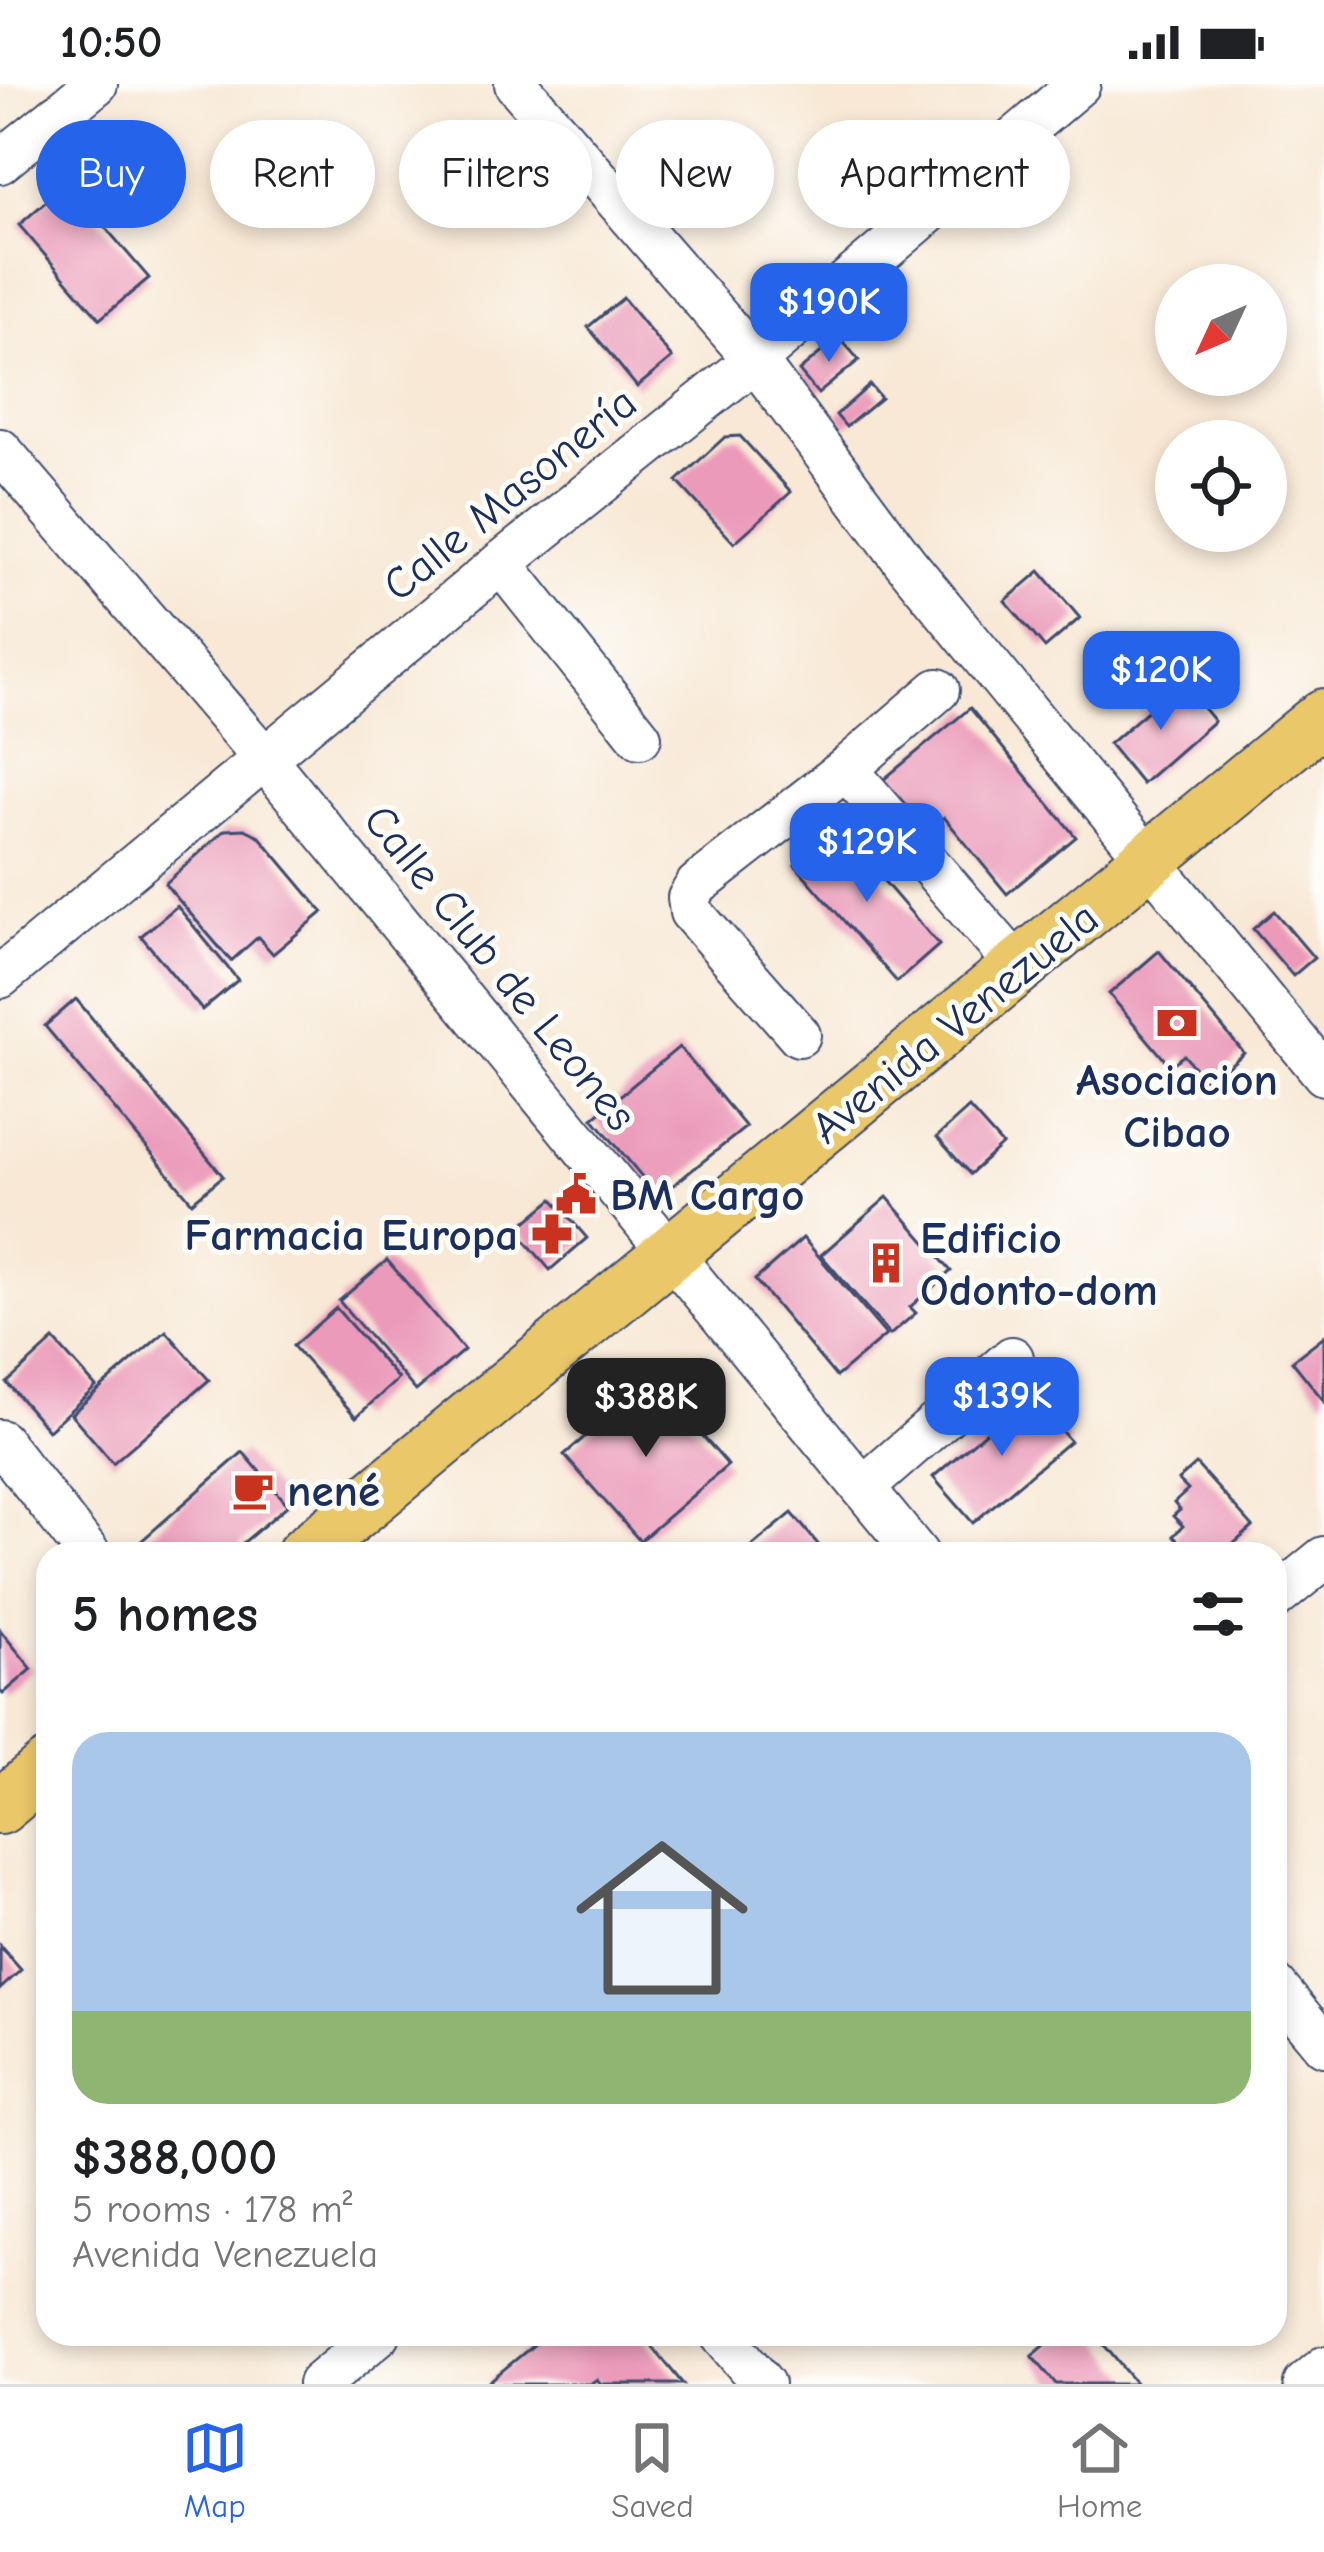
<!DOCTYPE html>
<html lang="en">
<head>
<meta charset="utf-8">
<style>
	:root { --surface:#fff; --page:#f2f2f2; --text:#202124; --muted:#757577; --line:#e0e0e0; --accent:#2563eb }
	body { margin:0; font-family:"Comic Neue",sans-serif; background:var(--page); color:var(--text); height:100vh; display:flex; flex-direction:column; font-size:45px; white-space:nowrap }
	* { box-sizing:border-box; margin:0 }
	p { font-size:39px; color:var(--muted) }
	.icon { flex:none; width:66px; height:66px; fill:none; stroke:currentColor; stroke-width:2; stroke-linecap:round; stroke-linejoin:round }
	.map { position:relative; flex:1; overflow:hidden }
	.panel { position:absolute; left:36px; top:1458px; width:1251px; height:804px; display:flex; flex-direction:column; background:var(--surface); border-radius:36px; box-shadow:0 6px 18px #0003 }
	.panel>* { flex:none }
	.guide { position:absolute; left:36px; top:36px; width:1254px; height:108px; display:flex; gap:24px }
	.needle { width:78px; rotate:226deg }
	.fabs { position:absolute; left:1155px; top:180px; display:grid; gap:24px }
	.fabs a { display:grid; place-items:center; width:132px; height:132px; border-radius:50%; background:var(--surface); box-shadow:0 6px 18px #0003; font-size:60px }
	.price { position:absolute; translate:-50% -102px; padding:0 27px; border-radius:24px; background:var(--accent); color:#fff; font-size:39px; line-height:78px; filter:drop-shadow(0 3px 6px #0008) }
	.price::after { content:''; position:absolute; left:50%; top:72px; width:36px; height:27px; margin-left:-18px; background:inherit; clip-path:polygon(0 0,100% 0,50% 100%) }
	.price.selected { background:#222; color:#fff }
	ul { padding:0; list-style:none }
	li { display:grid; align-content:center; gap:24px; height:636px; padding:0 36px }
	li+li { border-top:3px solid var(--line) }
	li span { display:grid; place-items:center; height:372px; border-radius:36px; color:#555 }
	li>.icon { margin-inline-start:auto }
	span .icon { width:216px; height:216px; fill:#fffc; stroke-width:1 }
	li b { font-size:51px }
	h2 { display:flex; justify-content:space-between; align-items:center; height:144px; padding:0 36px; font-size:51px }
	.tag { padding:0 42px; border-radius:54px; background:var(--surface); box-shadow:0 6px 18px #0003; font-size:42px; line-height:108px }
	.tag.selected { background:var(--accent); color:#fff }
	.status { display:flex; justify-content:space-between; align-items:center; height:84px; padding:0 60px; background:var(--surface); direction:ltr }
	.status svg { height:33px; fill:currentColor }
	.menu { display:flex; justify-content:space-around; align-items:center; height:168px; border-top:3px solid var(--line); background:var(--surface); font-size:33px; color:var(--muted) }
	.menu a { display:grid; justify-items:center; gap:6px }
	.menu .selected { color:var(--accent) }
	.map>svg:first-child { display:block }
</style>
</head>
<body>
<div class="status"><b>10:50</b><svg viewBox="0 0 49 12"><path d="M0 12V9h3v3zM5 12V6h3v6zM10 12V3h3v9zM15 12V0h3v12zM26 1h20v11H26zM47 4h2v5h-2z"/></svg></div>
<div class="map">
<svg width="1324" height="2300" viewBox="0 0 1324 2300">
	<rect width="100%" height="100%" fill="#fdfcf7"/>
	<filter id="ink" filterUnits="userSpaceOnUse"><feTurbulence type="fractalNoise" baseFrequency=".00833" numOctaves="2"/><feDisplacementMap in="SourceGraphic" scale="24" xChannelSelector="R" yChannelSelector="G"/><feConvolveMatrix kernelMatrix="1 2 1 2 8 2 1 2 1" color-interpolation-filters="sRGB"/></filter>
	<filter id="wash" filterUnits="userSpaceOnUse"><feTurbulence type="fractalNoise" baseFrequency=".004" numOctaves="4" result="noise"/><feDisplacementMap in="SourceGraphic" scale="48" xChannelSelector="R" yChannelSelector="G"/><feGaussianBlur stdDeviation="2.7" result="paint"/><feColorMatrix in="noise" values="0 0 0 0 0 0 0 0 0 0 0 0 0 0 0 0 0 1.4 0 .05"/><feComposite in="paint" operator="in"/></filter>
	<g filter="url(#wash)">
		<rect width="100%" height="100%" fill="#f8e8d5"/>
		<g id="blocks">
			<g fill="#eb9ab9">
				<path d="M 67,99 L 149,194 L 100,235 L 19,141 Z"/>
				<path d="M 623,214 L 672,274 L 637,303 L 588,243 Z"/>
				<path d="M 839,253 L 859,276 L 818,310 L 799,287 Z"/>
				<path d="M 870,301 L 881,314 L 846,343 L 836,331 Z"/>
				<path d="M 740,352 L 791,408 L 734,459 L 677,397 L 725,353 Z"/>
				<path d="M 1040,487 L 1080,534 L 1045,564 L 1005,517 Z"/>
				<path d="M 1181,598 L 1214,637 L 1142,700 L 1109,660 Z"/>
				<path d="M 970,624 L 1076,753 L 1007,810 L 944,733 L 926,748 L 883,696 Z"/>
				<path d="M 838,744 L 939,861 L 897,898 L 795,781 Z"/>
				<path d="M 245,745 L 259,752 L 323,828 L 273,870 L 258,853 L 231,877 L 165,800 L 225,746 Z"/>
				<path d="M 177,822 L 238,896 L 202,926 L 141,852 Z"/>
				<path d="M 1274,827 L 1314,874 L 1293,892 L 1253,845 Z"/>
				<path d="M 1159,867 L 1244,969 L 1208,1000 L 1184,971 L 1170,982 L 1109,910 Z"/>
				<path d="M 76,915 L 223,1092 L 192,1118 L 45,942 Z"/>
				<path d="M 679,963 L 746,1043 L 666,1107 L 654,1107 L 593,1034 Z"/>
				<path d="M 969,1024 L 1002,1061 L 970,1090 L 937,1053 Z"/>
				<path d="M 887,1113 L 951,1187 L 910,1223 L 916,1229 L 890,1251 L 821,1171 Z"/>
				<path d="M 553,1115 L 587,1154 L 550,1186 L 516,1146 Z"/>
				<path d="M 803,1154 L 886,1251 L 836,1293 L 755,1196 Z"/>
				<path d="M 387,1176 L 464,1266 L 416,1307 L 339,1217 Z"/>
				<path d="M 336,1224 L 398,1295 L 356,1333 L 293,1262 Z"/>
				<path d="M 166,1247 L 209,1296 L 113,1379 L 71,1330 Z"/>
				<path d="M 1324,1252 L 1324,1317 L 1292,1277 Z"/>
				<path d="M 54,1256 L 96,1303 L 48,1346 L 7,1299 Z"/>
				<path d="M 652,1294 L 728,1381 L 640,1457 L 564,1371 Z"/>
				<path d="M 1030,1310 L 1070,1357 L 973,1439 L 933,1393 Z"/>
				<path d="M 243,1368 L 288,1421 L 230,1470 L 151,1470 L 140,1458 Z"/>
				<path d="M 1196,1380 L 1253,1443 L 1232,1461 L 1237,1466 L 1233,1470 L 1171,1470 L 1181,1460 L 1173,1452 L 1183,1442 L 1173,1432 L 1180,1426 L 1174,1419 L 1188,1406 L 1178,1396 Z"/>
				<path d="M 792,1429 L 826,1470 L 742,1470 Z"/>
				<path d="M 0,1546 L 32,1585 L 3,1610 L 0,1607 Z"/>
				<path d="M 0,1862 L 21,1886 L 0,1905 Z"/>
				<path d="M 547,2250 L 642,2250 L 683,2300 L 601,2300 L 597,2295 L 590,2300 L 486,2300 Z"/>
				<path d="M 1058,2250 L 1095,2250 L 1136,2300 L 1056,2300 L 1032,2272 Z"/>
			</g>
		</g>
	</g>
	<g filter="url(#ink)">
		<use href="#blocks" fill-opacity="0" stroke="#3c4b70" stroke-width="3"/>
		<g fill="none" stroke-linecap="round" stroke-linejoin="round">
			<g stroke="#3c4b70" stroke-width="46">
				<g id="minor">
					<path d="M 516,0 L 755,276 L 905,478 L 1324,990"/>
					<path d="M 0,78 L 96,0"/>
					<path d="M 0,366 L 265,675 L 917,1470"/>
					<path d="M 501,479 L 640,653"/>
					<path d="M 938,606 L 846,685 L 1019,884"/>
					<path d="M 0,893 L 501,479 L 755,276 L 1079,0"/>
					<path d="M 799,951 L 691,828 L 689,814 L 697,801 L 846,685"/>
					<path d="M 0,1357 L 89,1470"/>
					<path d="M 863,1404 L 1012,1274"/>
					<path d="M 1275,1514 L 1324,1474"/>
					<path d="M 1275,1902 L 1324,1961"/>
					<path d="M 721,2250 L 763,2300"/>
					<path d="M 319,2300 L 379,2250"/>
					<path d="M 1305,2300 L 1324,2284"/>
				</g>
			</g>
			<g stroke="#3c4b70" stroke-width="58">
				<g id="major">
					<path d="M 304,1470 L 1324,632"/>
					<path d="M 0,1723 L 48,1683"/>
				</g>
			</g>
			<use href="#minor" stroke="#fff" stroke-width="42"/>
			<use href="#major" stroke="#eac769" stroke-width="54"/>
		</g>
	</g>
	<defs>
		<g id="bank-bare" transform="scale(3.24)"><path d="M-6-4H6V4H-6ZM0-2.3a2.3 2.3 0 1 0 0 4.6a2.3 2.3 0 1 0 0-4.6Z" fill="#c8321e" stroke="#fdfcf7" stroke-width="2.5" paint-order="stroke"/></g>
		<g id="civic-bare" transform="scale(3.24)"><path d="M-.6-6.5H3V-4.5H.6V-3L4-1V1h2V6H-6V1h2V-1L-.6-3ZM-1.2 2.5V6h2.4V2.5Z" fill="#c8321e" stroke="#fdfcf7" stroke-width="2.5" paint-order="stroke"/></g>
		<g id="pharmacy-bare" transform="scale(3.24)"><path d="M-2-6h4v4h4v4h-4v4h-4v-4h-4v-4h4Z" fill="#c8321e" stroke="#fdfcf7" stroke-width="2.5" paint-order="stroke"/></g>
		<g id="building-bare" transform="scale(3.24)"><path d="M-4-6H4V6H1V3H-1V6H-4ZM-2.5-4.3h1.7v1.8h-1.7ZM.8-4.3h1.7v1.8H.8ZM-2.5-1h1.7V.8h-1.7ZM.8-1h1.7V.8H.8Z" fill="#c8321e" stroke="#fdfcf7" stroke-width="2.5" paint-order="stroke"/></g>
		<g id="cafe-bare" transform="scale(3.24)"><path d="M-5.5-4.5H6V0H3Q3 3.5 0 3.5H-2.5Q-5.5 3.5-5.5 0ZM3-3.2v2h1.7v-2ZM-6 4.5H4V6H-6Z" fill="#c8321e" stroke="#fdfcf7" stroke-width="2.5" paint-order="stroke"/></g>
	</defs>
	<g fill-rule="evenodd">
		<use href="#bank-bare" x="1177" y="939"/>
		<use href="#civic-bare" x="576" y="1110"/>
		<use href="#pharmacy-bare" x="552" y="1150"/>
		<use href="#building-bare" x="886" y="1179"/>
		<use href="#cafe-bare" x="253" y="1406"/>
	</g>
	<g text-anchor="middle" stroke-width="10" stroke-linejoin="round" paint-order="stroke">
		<g font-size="45" fill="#1b2f5e" stroke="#fdfcf7">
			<text transform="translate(509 409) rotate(-39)" y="16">Calle Masonería</text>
			<text transform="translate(501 883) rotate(51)" y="16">Calle Club de Leones</text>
			<text transform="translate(954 938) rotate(-39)" y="16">Avenida Venezuela</text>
		</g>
		<g font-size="45" font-weight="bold" fill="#1b2f5e" stroke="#fdfcf7" text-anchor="start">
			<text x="1177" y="1011" text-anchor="middle">Asociacion<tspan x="1177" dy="52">Cibao</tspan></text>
			<text x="610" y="1126">BM Cargo</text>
			<text x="518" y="1166" text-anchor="end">Farmacia Europa</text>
			<text x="920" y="1169">Edificio<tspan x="920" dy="52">Odonto-dom</tspan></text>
			<text x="287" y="1422">nené</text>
		</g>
	</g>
</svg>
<div class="fabs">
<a><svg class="needle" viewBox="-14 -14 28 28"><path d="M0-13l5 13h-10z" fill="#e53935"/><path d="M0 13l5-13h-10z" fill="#757577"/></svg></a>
<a><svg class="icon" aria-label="locate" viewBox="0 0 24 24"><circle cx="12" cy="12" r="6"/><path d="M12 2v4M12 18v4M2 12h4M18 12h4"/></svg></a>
</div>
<b class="price" style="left:829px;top:281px">$190K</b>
<b class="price" style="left:1161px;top:649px">$120K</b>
<b class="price" style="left:867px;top:821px">$129K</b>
<b class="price" style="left:1002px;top:1375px">$139K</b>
<b class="price selected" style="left:646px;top:1376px">$388K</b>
<div class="guide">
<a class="tag selected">Buy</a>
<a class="tag">Rent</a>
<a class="tag">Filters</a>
<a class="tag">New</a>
<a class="tag">Apartment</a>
</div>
<section class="panel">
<h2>5 homes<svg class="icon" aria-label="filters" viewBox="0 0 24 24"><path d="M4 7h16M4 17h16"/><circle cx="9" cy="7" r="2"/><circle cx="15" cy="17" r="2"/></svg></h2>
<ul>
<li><span style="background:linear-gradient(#a9c7e8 75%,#8fb573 0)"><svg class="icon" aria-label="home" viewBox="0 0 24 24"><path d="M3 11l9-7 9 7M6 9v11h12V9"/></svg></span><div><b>$388,000</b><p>5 rooms · 178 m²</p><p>Avenida Venezuela</p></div></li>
</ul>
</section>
</div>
<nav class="menu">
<a class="selected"><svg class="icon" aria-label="map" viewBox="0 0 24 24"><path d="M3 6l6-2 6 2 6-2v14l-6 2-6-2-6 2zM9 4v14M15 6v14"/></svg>Map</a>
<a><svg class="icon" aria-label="saved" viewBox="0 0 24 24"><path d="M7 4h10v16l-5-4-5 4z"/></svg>Saved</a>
<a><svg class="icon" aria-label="home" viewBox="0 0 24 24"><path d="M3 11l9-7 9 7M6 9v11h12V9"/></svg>Home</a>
</nav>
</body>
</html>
